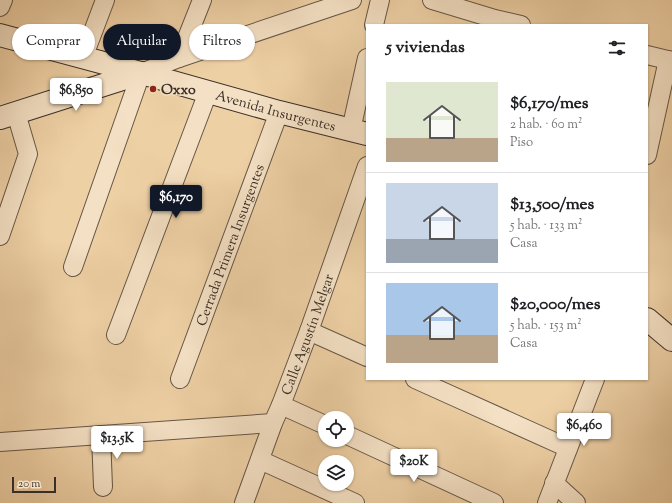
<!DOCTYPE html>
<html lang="es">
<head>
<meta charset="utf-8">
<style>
	:root { --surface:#fff; --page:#f2f2f2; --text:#202124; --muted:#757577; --line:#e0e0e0; --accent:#111827 }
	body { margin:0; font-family:"Sorts Mill Goudy",serif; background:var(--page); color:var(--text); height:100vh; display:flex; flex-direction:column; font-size:15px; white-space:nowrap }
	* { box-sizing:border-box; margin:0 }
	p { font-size:13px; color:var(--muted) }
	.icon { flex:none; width:22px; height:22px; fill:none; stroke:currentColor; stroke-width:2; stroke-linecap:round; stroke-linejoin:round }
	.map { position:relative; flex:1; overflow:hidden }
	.drawer { position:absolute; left:366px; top:24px; width:282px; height:356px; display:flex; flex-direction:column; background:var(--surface); border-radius:0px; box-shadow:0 1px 3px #0004 }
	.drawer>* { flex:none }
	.hud { position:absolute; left:12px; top:24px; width:294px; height:36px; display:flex; gap:8px }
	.tools { position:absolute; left:318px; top:411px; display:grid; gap:8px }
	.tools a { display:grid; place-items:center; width:36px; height:36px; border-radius:50%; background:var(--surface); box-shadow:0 1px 3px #0004; font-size:20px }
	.scale { position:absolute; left:12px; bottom:10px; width:44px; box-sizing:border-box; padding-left:4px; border:2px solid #3a2f28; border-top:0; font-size:11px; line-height:14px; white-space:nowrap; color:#3a2f28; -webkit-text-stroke:3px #f4e0c4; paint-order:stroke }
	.price { position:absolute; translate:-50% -34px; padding:0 9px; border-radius:4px; background:#fff; color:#222; font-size:13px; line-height:26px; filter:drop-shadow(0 1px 2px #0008) }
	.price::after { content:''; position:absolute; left:50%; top:24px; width:12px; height:9px; margin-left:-6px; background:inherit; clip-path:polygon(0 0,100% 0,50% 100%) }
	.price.selected { background:var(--accent); color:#fff }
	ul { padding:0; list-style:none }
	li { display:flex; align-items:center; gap:12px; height:100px; padding:0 20px }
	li+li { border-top:1px solid var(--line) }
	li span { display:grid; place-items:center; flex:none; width:112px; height:80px; border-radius:0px; color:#555 }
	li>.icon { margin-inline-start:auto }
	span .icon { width:48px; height:48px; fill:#fffc; stroke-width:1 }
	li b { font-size:17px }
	h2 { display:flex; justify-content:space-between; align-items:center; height:48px; padding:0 20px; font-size:17px }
	.tag { padding:0 14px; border-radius:18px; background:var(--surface); box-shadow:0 1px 3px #0004; font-size:14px; line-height:36px }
	.tag.selected { background:var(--accent); color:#fff }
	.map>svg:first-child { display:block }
</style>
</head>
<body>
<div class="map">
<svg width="672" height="503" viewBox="0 0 672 503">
	<rect width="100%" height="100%" fill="#eed0a5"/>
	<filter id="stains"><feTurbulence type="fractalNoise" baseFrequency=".005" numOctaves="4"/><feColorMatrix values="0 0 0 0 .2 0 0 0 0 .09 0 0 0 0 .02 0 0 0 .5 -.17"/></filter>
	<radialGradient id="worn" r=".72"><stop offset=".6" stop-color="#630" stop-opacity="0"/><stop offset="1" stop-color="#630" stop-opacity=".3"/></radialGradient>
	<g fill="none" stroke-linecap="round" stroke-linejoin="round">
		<g stroke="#675747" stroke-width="20">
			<g id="street">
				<path d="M 432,0 L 495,19 L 521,25"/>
				<path d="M 0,7 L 3,0"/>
				<path d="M 374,25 L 380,0"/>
				<path d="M 647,55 L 672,61"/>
				<path d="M 83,58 L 105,0"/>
				<path d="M 179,58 L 202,0"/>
				<path d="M 351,130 L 367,58"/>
				<path d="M 647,155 L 668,60"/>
				<path d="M 0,236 L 28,154 L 16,113"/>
				<path d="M 73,267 L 141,73 L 179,58 L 352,0"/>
				<path d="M 309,331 L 367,357"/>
				<path d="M 116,335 L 208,92"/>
				<path id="s1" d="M 180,379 L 279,112"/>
				<path d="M 415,379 L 568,448"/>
				<path d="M 281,405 L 325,425"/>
				<path d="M 101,435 L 103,487"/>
				<path d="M 347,435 L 494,503"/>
				<path d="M 0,442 L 273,423"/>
				<path d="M 260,460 L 355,503"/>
				<path d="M 554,483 L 576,503"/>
				<path id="s2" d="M 244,503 L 273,423 L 281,405 L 309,331 L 367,166"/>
				<path d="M 547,503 L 595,379"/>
			</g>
		</g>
		<g stroke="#3a2f28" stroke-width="24">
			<g id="secondary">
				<path id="s3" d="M 0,35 L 141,73 L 279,112 L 367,134"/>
				<path d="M 0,118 L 141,73"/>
				<path d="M 647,319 L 672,340"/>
			</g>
		</g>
		<use href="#street" stroke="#f4e0c4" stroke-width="18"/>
		<use href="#secondary" stroke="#f4e0c4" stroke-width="22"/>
	</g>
	<circle fill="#8f2418" stroke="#f4e0c4" stroke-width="1.5" cx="153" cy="89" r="4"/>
	<g text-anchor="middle" stroke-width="3" stroke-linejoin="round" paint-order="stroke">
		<g font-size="14" font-weight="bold" fill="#3a2f28" stroke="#f4e0c4" text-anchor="start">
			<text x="161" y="94">Oxxo</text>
		</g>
		<g font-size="14" fill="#3a2f28" stroke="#f4e0c4">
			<text dy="5" stroke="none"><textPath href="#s3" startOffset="286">Avenida Insurgentes</textPath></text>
			<text dy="5" stroke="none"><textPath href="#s1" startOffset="143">Cerrada Primera Insurgentes</textPath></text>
			<text dy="5" stroke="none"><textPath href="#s2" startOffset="180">Calle Agustín Melgar</textPath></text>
		</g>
	</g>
	<rect width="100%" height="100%" filter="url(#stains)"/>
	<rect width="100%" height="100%" fill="url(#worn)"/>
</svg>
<div class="tools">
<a><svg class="icon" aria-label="locate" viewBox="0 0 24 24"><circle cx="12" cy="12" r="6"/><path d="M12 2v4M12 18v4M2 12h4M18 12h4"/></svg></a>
<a><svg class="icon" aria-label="layers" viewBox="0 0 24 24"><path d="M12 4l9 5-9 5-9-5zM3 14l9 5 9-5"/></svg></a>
</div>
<div class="scale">20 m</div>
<b class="price" style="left:76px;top:112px">$6,850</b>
<b class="price selected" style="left:176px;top:219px">$6,170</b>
<b class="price" style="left:584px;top:447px">$6,460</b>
<b class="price" style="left:117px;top:460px">$13.5K</b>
<b class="price" style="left:414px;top:483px">$20K</b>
<div class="hud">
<a class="tag">Comprar</a>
<a class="tag selected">Alquilar</a>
<a class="tag">Filtros</a>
</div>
<section class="drawer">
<h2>5 viviendas<svg class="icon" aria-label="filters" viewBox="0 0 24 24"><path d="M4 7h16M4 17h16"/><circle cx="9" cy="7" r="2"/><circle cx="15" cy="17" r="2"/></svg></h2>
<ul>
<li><span style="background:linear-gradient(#dfe7d0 70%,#b9a48a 0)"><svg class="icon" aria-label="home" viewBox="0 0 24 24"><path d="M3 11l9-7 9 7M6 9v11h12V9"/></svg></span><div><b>$6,170/mes</b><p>2 hab. · 60 m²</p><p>Piso</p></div></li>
<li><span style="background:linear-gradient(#c9d6e8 70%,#9aa5b1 0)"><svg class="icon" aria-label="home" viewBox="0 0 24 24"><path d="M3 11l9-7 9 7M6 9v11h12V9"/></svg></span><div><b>$13,500/mes</b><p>5 hab. · 133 m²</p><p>Casa</p></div></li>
<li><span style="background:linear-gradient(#a9c7e8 65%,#b9a48a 0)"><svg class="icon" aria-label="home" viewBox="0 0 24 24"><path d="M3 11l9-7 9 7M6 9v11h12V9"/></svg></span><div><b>$20,000/mes</b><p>5 hab. · 153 m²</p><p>Casa</p></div></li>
</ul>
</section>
</div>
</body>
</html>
